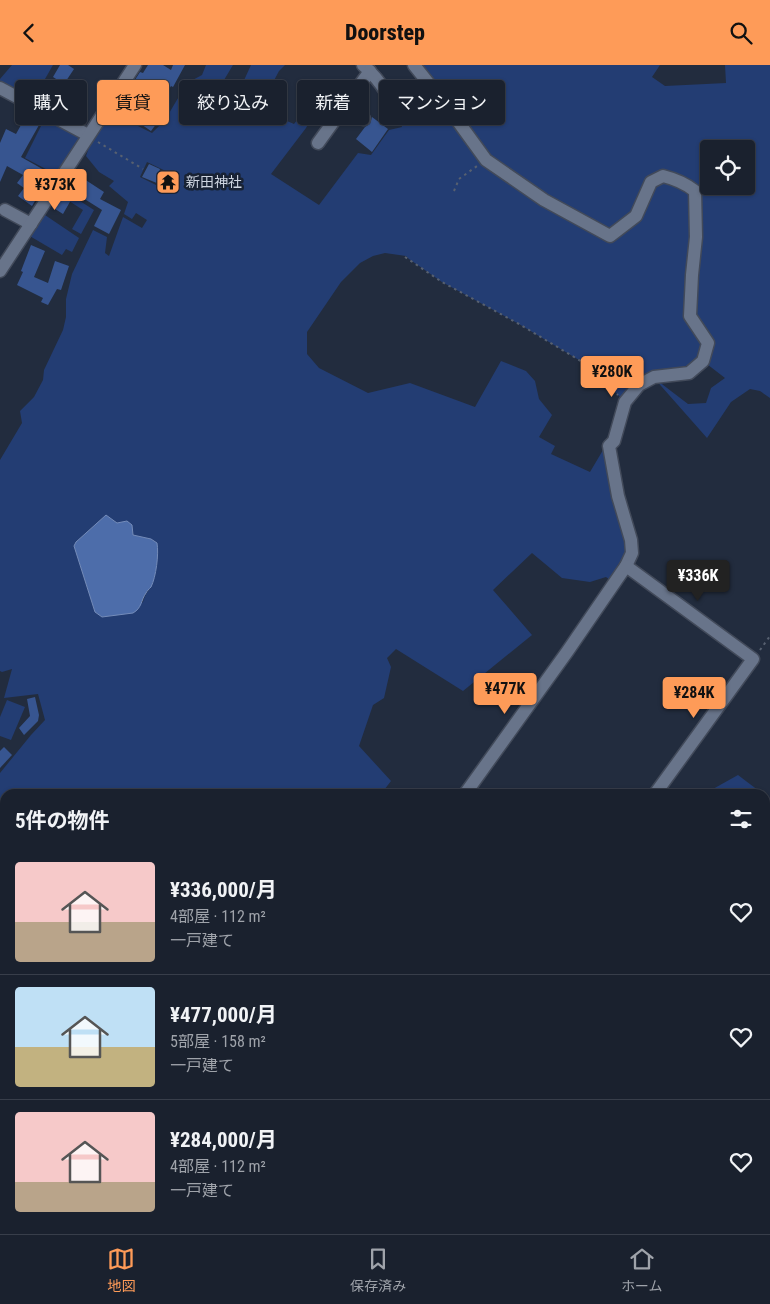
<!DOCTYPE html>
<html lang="ja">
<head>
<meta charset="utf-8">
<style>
	:root { --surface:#1a212e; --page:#232936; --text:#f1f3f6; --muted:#9fa3aa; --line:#383e4a; --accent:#fe9b58 }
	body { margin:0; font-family:"Roboto Condensed","Noto Sans JP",sans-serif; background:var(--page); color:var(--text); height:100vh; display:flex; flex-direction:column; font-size:19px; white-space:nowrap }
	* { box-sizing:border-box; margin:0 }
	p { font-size:16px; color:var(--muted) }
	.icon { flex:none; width:28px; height:28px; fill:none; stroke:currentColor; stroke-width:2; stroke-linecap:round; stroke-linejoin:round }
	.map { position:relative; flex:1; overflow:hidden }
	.drawer { position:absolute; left:0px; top:724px; width:770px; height:446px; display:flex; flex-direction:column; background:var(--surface); border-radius:15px 15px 0 0; box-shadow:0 1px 4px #0004,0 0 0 1px var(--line) }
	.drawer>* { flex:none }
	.banner { position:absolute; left:15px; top:15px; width:500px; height:45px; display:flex; gap:10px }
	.tools { position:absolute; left:700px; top:75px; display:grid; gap:10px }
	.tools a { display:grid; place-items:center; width:55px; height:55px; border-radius:5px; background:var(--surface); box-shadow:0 1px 4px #0004,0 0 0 1px var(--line); font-size:25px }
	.price { position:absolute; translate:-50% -42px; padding:0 11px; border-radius:5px; background:var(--accent); color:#111; font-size:16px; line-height:32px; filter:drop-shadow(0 1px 2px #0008) }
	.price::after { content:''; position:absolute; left:50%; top:30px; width:15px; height:11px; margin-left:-8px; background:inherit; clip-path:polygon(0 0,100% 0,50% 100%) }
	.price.on { background:#222; color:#fff }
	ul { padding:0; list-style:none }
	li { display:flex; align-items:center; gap:15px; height:125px; padding:0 15px }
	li+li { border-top:1px solid var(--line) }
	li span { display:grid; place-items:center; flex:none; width:140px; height:100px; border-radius:5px; color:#555 }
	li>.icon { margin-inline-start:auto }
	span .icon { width:60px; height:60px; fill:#fffc; stroke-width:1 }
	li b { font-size:21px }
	h2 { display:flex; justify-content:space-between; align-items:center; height:60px; padding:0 15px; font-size:21px }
	.chip { padding:0 18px; border-radius:5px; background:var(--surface); box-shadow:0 1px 4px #0004,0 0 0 1px var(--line); font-size:18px; line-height:45px }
	.chip.on { background:var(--accent); color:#111 }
	header { display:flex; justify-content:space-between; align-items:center; height:65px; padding:0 15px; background:var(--accent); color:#111; font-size:22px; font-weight:800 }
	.tabs { display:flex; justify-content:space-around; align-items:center; height:70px; border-top:1px solid var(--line); background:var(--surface); font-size:14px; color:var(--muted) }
	.tabs a { display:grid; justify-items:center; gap:2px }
	.tabs .on { color:var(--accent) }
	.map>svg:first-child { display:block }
</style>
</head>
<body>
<header><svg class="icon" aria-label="back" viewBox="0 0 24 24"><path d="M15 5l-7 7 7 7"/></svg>Doorstep<svg class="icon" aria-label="search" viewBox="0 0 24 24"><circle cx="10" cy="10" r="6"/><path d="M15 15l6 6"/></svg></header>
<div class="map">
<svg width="770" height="1169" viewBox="0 0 770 1169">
	<rect width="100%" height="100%" fill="#222c3e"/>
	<g fill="#233d73" fill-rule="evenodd">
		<path d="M 12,0 L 53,0 L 33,35 L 0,17 L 0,14 Z"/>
		<path d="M 206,0 L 233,0 L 221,20 L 240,24 L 251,0 L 285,0 L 279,6 L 259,44 L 294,59 L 305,45 L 313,50 L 306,63 L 271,109 L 319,140 L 358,88 L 371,90 L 389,65 L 402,62 L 397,45 L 391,33 L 428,17 L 414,0 L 660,0 L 652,12 L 665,21 L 726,18 L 725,0 L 770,0 L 770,333 L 760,326 L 750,324 L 731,337 L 707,373 L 654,313 L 625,337 L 589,301 L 519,259 L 442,217 L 409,194 L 406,191 L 385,188 L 373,191 L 360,198 L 341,217 L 307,267 L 307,289 L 319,303 L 368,328 L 410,318 L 475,342 L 501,296 L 526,306 L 535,316 L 539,334 L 552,350 L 539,372 L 555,381 L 551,389 L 590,407 L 606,380 L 631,475 L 614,518 L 606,512 L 590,517 L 562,513 L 532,488 L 493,525 L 532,570 L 463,626 L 396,584 L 387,593 L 391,602 L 384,633 L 373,640 L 359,681 L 391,716 L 381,729 L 5,729 L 5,1165 L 163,1165 L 160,1169 L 0,1169 L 0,708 L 31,670 L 45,655 L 38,629 L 4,633 L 12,604 L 2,607 L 0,606 L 0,395 L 22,358 L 20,346 L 34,332 L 43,315 L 44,305 L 63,265 L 66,252 L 66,234 L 72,209 L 93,165 L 107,172 L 105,188 L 109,191 L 123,152 L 142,163 L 147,155 L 136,148 L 132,154 L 124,149 L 128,137 L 109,121 L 114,116 L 99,107 L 86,91 L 94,68 L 108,52 L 126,55 L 152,68 L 165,55 L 187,18 L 202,10 ZM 709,84 L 746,84 L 746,121 L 709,121 ZM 147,97 L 176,111 L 179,108 L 170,127 L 140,112 ZM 703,296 L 725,313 L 711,323 L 706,338 L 688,339 L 654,313 L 671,311 ZM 106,450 L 117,458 L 132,460 L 133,470 L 151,474 L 157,478 C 159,491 156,506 152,519 C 149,526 145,528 143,537 L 110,551 L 102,552 L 95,547 L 74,481 L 76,477 Z"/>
		<path d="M 46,51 L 81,71 L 57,110 L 25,93 Z"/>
		<path d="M 69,129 L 94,145 L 81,169 L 72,164 L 83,145 L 66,134 Z"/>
		<path d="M 42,148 L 79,173 L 72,187 L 66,184 L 62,190 L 28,170 Z"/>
		<path d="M 7,635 L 25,642 L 11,675 L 0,671 L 0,652 Z"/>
		<path d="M 738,710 L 763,729 L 704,729 Z"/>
		<path d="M 765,730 L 770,734 L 770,1169 L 512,1169 L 512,1165 L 765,1165 Z"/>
		<path d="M 211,1165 L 315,1165 L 312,1169 L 216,1169 Z"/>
	</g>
	<path fill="#4d6daa" stroke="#748cba" d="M 106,450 L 117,458 L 127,456 L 132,460 L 133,470 L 151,474 L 157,478 C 159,489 156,512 151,522 C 149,524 147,526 146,528 C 141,535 142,543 133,548 L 102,552 L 95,547 L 74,481 L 76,477 Z"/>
	<g fill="#375590">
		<path d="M 60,0 L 68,0 L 74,4 L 64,19 L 53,12 Z"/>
		<path d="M 148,0 L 163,0 L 171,5 L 173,0 L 185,0 L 173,22 L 171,21 L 159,41 L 166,46 L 151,66 L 126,49 L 133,39 L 124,32 L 140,7 L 143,8 Z"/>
		<path d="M 19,42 L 40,54 L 37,59 L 39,60 L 21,92 L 53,110 L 48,118 L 44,115 L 34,128 L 38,131 L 32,141 L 18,131 L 24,123 L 17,118 L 23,110 L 7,101 L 0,117 L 0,78 L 6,64 L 16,69 L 26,51 L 17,46 Z"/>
		<path d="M 372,52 L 388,64 L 372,87 L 356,74 L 365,62 L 370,59 Z"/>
		<path d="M 149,99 L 160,104 L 159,107 L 173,114 L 169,123 L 142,112 Z"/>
		<path d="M 78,110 L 104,127 L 100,134 L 121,145 L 109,169 L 94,161 L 102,145 L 75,128 L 63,149 L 52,142 L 65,122 L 69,125 Z"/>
		<path d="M 31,180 L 45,186 L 34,212 L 48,218 L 55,196 L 69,201 L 61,225 L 57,224 L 48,240 L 41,237 L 43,233 L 17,220 L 23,207 L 21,206 Z"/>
		<path d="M 35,632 L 39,650 L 38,656 L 24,670 L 19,663 L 30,651 L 27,634 Z"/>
		<path d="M 4,682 L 12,690 L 0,703 L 0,686 Z"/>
	</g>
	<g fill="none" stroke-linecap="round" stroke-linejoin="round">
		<g stroke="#424a5a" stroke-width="15">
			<g id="minor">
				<path d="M 363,0 C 377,12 389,30 398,47"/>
				<path d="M 414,0 L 449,44 L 486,95 L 544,135 L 610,171 L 636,151 L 651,117 L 663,111 C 675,114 685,118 695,126 L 696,172 L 692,210 L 690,251 L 708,278 L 703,296 L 689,308 L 654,312 L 639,320 L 625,337 L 614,376 L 609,381 L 618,431 L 631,475 L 632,488 L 626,501 L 567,587 L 465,729"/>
				<path d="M 0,23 L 88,70"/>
				<path d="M 345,41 L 364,54"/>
				<path d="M 318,78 L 370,6"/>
				<path d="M 5,145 L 31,159"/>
				<path d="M 0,206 L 135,0"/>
				<path d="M 626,501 L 753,594 L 655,729"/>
				<path d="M 0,1154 L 5,1152"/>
				<path d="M 211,1165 L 215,1169"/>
				<path d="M 351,1169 L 354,1165"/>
				<path d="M 430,1169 L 431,1165"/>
			</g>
		</g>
		<g stroke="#576070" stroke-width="2" stroke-dasharray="2.5 4" stroke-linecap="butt">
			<path d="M 98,77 L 143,104"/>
			<path d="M 454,126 L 459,114 L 477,101"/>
			<path d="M 405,192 L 442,217 L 519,259 L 589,301 L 618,330"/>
			<path d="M 760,585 L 770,571"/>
		</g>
		<use href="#minor" stroke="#68748a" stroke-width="12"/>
	</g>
	<defs>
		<g id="temple-square" transform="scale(1.25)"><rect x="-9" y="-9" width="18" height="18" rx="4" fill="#fe9b58" stroke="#182234"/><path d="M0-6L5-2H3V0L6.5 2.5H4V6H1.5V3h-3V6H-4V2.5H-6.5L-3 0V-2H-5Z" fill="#111"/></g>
	</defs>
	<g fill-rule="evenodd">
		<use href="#temple-square" x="168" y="117"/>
	</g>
	<g text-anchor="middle" stroke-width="5" stroke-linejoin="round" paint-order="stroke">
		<g font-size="14" fill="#ced5e1" stroke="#182234" text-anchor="start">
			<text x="186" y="122">新田神社</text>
		</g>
	</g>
</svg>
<div class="tools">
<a><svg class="icon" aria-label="locate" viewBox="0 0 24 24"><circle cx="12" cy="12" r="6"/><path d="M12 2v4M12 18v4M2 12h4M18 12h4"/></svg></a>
</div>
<b class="price" style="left:55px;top:146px">¥373K</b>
<b class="price" style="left:612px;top:333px">¥280K</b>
<b class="price on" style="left:698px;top:537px">¥336K</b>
<b class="price" style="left:505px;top:650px">¥477K</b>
<b class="price" style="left:694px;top:654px">¥284K</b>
<div class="banner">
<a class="chip">購入</a>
<a class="chip on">賃貸</a>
<a class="chip">絞り込み</a>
<a class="chip">新着</a>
<a class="chip">マンション</a>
</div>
<section class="drawer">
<h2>5件の物件<svg class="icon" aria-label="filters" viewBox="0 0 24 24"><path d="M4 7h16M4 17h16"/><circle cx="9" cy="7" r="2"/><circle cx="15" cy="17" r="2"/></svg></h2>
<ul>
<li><span style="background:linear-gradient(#f6c9c9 60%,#b9a48a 0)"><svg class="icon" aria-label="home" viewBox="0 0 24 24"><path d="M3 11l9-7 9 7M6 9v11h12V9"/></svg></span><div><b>¥336,000/月</b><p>4部屋 · 112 m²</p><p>一戸建て</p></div><svg class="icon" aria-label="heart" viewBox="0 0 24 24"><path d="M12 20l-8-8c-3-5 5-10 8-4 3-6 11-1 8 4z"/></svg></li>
<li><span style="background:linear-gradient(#bfe0f5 60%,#c2b280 0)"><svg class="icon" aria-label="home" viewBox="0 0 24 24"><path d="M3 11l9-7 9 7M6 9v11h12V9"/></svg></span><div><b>¥477,000/月</b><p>5部屋 · 158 m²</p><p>一戸建て</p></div><svg class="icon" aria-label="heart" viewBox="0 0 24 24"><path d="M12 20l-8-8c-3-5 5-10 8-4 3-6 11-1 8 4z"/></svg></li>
<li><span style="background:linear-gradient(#f6c9c9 70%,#b9a48a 0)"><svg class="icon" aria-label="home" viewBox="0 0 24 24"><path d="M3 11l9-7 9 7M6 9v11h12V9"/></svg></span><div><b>¥284,000/月</b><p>4部屋 · 112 m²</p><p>一戸建て</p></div><svg class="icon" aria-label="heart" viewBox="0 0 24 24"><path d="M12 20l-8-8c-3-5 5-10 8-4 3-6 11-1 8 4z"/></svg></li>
</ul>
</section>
</div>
<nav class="tabs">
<a class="on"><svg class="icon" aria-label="map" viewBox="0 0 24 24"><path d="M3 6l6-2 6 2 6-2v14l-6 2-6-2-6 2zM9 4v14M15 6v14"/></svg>地図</a>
<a><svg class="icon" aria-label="saved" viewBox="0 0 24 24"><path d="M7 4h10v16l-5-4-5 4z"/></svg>保存済み</a>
<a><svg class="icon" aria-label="home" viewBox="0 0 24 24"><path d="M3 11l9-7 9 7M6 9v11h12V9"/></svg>ホーム</a>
</nav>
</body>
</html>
